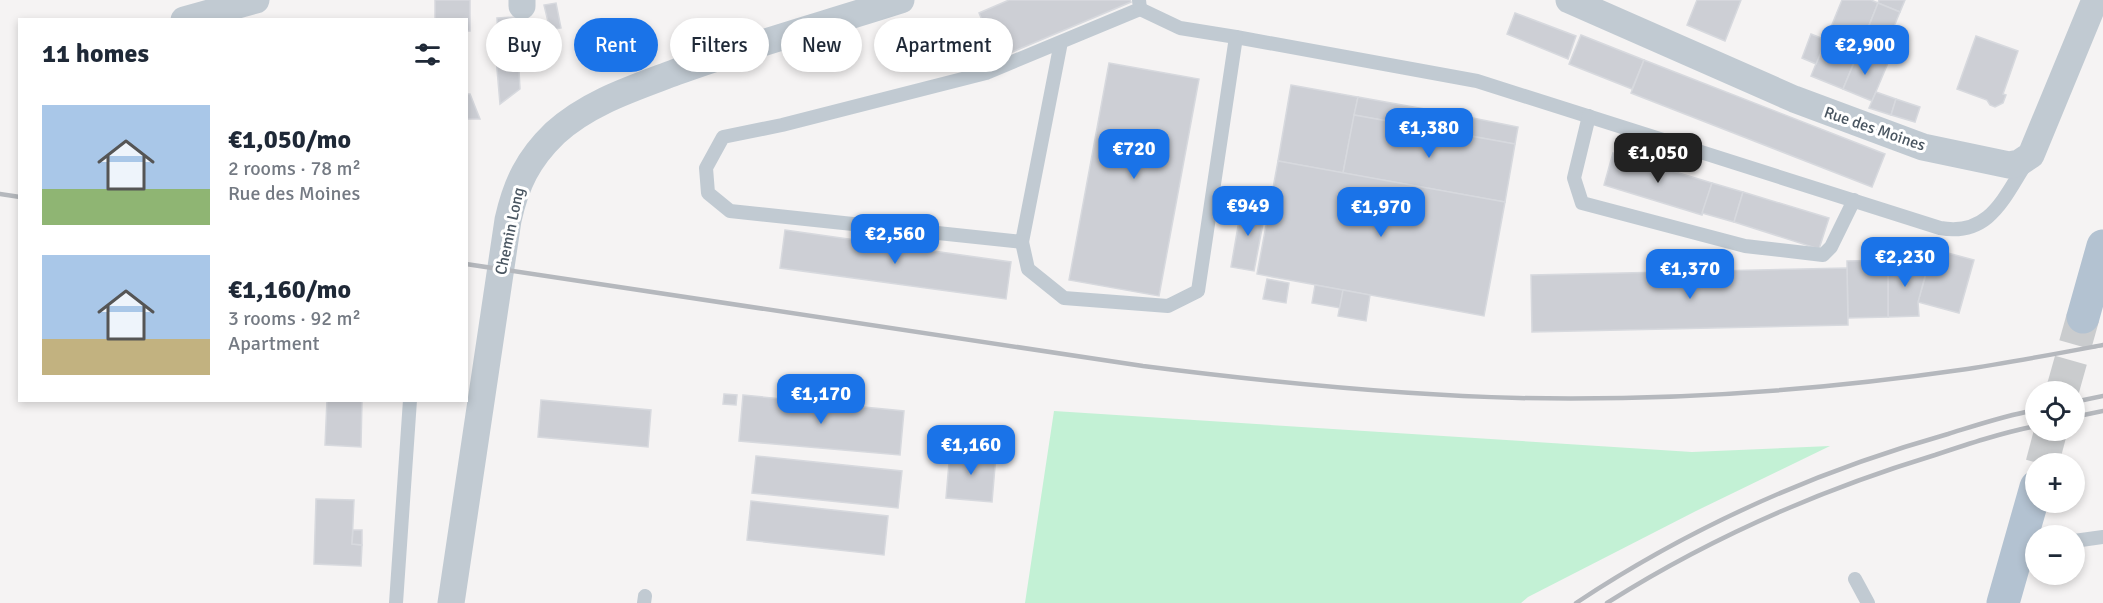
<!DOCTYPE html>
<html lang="en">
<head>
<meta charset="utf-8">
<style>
	:root { --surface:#fff; --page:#f6f6f7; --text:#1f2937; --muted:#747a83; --accent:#1a73e8 }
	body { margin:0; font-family:Signika,sans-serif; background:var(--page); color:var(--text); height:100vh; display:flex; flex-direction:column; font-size:22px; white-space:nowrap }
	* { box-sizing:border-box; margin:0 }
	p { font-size:20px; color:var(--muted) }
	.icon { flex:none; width:33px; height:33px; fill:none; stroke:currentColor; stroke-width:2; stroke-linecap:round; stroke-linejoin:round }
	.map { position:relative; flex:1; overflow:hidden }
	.side { position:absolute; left:18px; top:18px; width:450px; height:384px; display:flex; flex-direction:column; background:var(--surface); border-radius:0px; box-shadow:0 3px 9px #0003 }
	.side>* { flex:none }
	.hud { position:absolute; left:486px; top:18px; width:570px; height:54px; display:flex; gap:12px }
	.controls { position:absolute; left:2025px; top:381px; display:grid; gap:12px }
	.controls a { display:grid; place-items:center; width:60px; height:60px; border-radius:50%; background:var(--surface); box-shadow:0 3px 9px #0003; font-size:30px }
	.price { position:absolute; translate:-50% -51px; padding:0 14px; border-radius:12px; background:var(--accent); color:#fff; font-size:20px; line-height:39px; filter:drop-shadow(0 2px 3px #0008) }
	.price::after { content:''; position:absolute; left:50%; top:36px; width:18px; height:14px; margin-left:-9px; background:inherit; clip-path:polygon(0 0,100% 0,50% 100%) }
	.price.on { background:#222; color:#fff }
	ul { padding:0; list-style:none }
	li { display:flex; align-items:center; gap:18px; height:150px; padding:0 24px }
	li span { display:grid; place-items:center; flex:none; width:168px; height:120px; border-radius:0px; color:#555 }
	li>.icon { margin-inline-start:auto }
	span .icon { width:72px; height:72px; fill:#fffc; stroke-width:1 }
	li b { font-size:26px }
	h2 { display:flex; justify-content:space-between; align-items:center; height:72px; padding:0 24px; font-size:26px }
	.pill { padding:0 21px; border-radius:27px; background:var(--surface); box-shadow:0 3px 9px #0003; font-size:21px; line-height:54px }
	.pill.on { background:var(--accent); color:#fff }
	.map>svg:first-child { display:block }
</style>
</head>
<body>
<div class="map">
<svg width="2103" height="603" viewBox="0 0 2103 603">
	<rect width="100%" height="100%" fill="#f5f3f3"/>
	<path fill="#c3f1d5" d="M 1054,411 L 1692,452 L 1830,446 L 1696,511 L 1528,597 L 1521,603 L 1025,603 Z"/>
	<g fill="#cdcfd5" stroke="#d7d9de" stroke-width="1.5">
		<path d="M 435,0 L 470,0 L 470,31 L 466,31 L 466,20 L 435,20 Z"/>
		<path d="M 1009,0 L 1130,0 L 1131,2 L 998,58 L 979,13 Z"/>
		<path d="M 1697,0 L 1741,0 L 1725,41 L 1687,25 Z"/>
		<path d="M 1842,0 L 1871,0 L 1878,3 L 1843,89 L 1811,76 Z"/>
		<path d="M 1879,0 L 1905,0 L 1900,12 L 1878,3 Z"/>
		<path d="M 556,3 L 561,28 L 550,30 L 544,5 Z"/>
		<path d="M 1878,3 L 1900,12 L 1882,55 L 1861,46 Z"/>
		<path d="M 1515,13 L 1576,36 L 1568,59 L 1507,34 Z"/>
		<path d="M 516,17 L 517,32 L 498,33 L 497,18 Z"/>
		<path d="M 517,32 L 520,89 L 500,104 L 494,34 Z"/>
		<path d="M 1811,34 L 1826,40 L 1816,64 L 1802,58 Z"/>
		<path d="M 1581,35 L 1644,60 L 1632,89 L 1569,64 Z"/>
		<path d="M 1976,36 L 2018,51 L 2003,94 L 2006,95 L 2003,103 L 1995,107 L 1990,105 L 1987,100 L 1957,89 Z"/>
		<path d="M 1861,46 L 1882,55 L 1880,60 L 1859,51 Z"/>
		<path d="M 1859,51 L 1888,63 L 1872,101 L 1843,89 Z"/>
		<path d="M 1644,60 L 1885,154 L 1872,187 L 1631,93 Z"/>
		<path d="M 1109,63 L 1199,79 L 1159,296 L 1069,280 Z"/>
		<path d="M 1291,85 L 1358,97 L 1343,173 L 1278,161 Z"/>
		<path d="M 1876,92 L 1896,99 L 1891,115 L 1869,108 Z"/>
		<path d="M 466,94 L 470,94 L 480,119 L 466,119 Z"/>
		<path d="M 1358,97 L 1453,114 L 1449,132 L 1354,115 Z"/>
		<path d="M 1896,99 L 1920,107 L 1915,122 L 1891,115 Z"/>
		<path d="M 1453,114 L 1518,127 L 1515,144 L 1449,132 Z"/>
		<path d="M 1354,115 L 1515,144 L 1505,202 L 1343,173 Z"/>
		<path d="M 1613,153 L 1712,183 L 1702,215 L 1604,185 Z"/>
		<path d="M 1278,161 L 1505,202 L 1484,316 L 1257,274 Z"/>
		<path d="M 1712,183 L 1743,192 L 1734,222 L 1702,213 Z"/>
		<path d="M 1743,192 L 1829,218 L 1819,249 L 1734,222 Z"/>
		<path d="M 1242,203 L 1266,207 L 1254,271 L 1231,267 Z"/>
		<path d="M 785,230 L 1011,262 L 1006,299 L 780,268 Z"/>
		<path d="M 1914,249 L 1919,259 L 1907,260 L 1906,263 L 1888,264 L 1888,260 Z"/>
		<path d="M 1933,249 L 1974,260 L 1959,313 L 1918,302 Z"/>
		<path d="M 1915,259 L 1916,266 L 1928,265 L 1918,302 L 1919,316 L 1888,317 L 1888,264 L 1906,263 L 1907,260 Z"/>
		<path d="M 1888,260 L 1888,317 L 1848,318 L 1847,261 Z"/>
		<path d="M 1847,268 L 1848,325 L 1532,332 L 1531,275 Z"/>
		<path d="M 1267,279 L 1289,283 L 1286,303 L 1263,299 Z"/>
		<path d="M 1315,285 L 1343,290 L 1340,308 L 1312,303 Z"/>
		<path d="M 1343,290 L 1370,295 L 1366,321 L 1338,316 Z"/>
		<path d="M 724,394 L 737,395 L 736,405 L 723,404 Z"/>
		<path d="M 743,395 L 904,411 L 900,455 L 739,441 Z"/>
		<path d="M 327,400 L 362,400 L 361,447 L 325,445 Z"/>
		<path d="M 541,400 L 651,410 L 648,447 L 538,437 Z"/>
		<path d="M 950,451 L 996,455 L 992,502 L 946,498 Z"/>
		<path d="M 756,456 L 902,471 L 898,508 L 752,493 Z"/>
		<path d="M 316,499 L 354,500 L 352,544 L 362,545 L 361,566 L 314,564 Z"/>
		<path d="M 751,501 L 888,516 L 884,555 L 747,540 Z"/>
		<path d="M 353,530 L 362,530 L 362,545 L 352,544 Z"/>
	</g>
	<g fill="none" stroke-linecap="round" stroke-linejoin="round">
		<g stroke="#caccce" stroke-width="33" stroke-dasharray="33 16" stroke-linecap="butt">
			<path d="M 2062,392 L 2083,317"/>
			<path d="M 2042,464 L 2051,430"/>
		</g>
		<g stroke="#c1cad2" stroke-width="14">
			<path d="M 1236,37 L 1477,81 L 1940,228 C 1990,237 2004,197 2027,162"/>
			<path d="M 1061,42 L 1022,242 L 730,211 L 708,193 L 706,168 L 723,137 L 782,125 L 986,73 L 1140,9 L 1139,0"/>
			<path d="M 1589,116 L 1574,178 L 1582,203 L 1745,246 L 1823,255 L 1831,247 L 1854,200"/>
			<path d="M 1022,242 L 1028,269 L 1064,298 L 1168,306 L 1198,291 L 1236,37 L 1180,28 L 1140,9"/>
			<path d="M 2074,541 L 2103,537"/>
			<path d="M 1855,579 L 1868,603"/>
			<path d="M 396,603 L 410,400"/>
			<path d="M 644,603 L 645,596"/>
		</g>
		<g stroke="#c1cad2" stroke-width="27">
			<path d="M 522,0 L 522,6"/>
			<path d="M 1569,0 L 1794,99 L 1923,147 L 2009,165 L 2019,163 L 2031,155 L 2095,0"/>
			<path d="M 184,20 L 256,0"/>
			<path d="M 451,603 L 508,220 C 516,184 528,159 555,133 C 589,102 634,88 676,72 C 750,45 826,24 901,0"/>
		</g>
		<g stroke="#b3c2d1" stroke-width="33">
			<path d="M 2083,317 L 2103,246"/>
			<path d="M 2003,603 L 2036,487"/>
		</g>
		<g stroke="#b5b8bd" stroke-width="4.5">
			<path d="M 0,194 L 20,197"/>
			<path d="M 466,264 L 1143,366 C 1268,382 1393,395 1519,398 C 1666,401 1814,391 1960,370 C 2008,363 2055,354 2103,345"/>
			<path d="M 2074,402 L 2103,396"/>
			<path d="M 2074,417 L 2103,411"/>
			<path d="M 1576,603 C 1689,528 1817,471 1948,434 C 1977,425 2006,415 2036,410"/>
			<path d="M 1607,603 C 1708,539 1820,490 1935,455 C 1968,444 2001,433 2036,426"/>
		</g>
	</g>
	<g text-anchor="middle" stroke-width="6" stroke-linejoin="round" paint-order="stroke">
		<g font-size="16" fill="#4a5661" stroke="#fff">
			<text transform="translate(1875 128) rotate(19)" y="6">Rue des Moines</text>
			<text transform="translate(509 231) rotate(-78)" y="6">Chemin Long</text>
		</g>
	</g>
</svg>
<div class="controls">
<a><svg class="icon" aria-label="locate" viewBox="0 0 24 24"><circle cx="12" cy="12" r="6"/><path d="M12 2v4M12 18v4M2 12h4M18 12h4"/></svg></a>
<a>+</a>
<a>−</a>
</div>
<b class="price" style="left:1865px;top:76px">€2,900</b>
<b class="price" style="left:1429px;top:159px">€1,380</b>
<b class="price" style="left:1134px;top:180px">€720</b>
<b class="price on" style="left:1658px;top:184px">€1,050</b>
<b class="price" style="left:1248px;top:237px">€949</b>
<b class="price" style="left:1381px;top:238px">€1,970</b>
<b class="price" style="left:895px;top:265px">€2,560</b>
<b class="price" style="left:1905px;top:288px">€2,230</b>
<b class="price" style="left:1690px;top:300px">€1,370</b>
<b class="price" style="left:821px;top:425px">€1,170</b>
<b class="price" style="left:971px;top:476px">€1,160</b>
<div class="hud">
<a class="pill">Buy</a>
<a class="pill on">Rent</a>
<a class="pill">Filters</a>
<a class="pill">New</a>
<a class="pill">Apartment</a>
</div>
<section class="side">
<h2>11 homes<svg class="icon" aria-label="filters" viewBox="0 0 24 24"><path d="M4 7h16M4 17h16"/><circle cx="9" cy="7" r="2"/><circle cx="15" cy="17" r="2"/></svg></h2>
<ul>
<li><span style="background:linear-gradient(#a9c7e8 70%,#8fb573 0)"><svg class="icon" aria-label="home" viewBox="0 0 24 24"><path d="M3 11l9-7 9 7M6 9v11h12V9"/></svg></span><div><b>€1,050/mo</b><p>2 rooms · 78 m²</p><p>Rue des Moines</p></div></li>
<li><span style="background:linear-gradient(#a9c7e8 70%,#c2b280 0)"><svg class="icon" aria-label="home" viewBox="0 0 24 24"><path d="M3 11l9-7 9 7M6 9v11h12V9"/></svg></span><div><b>€1,160/mo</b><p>3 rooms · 92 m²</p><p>Apartment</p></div></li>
</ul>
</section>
</div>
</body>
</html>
